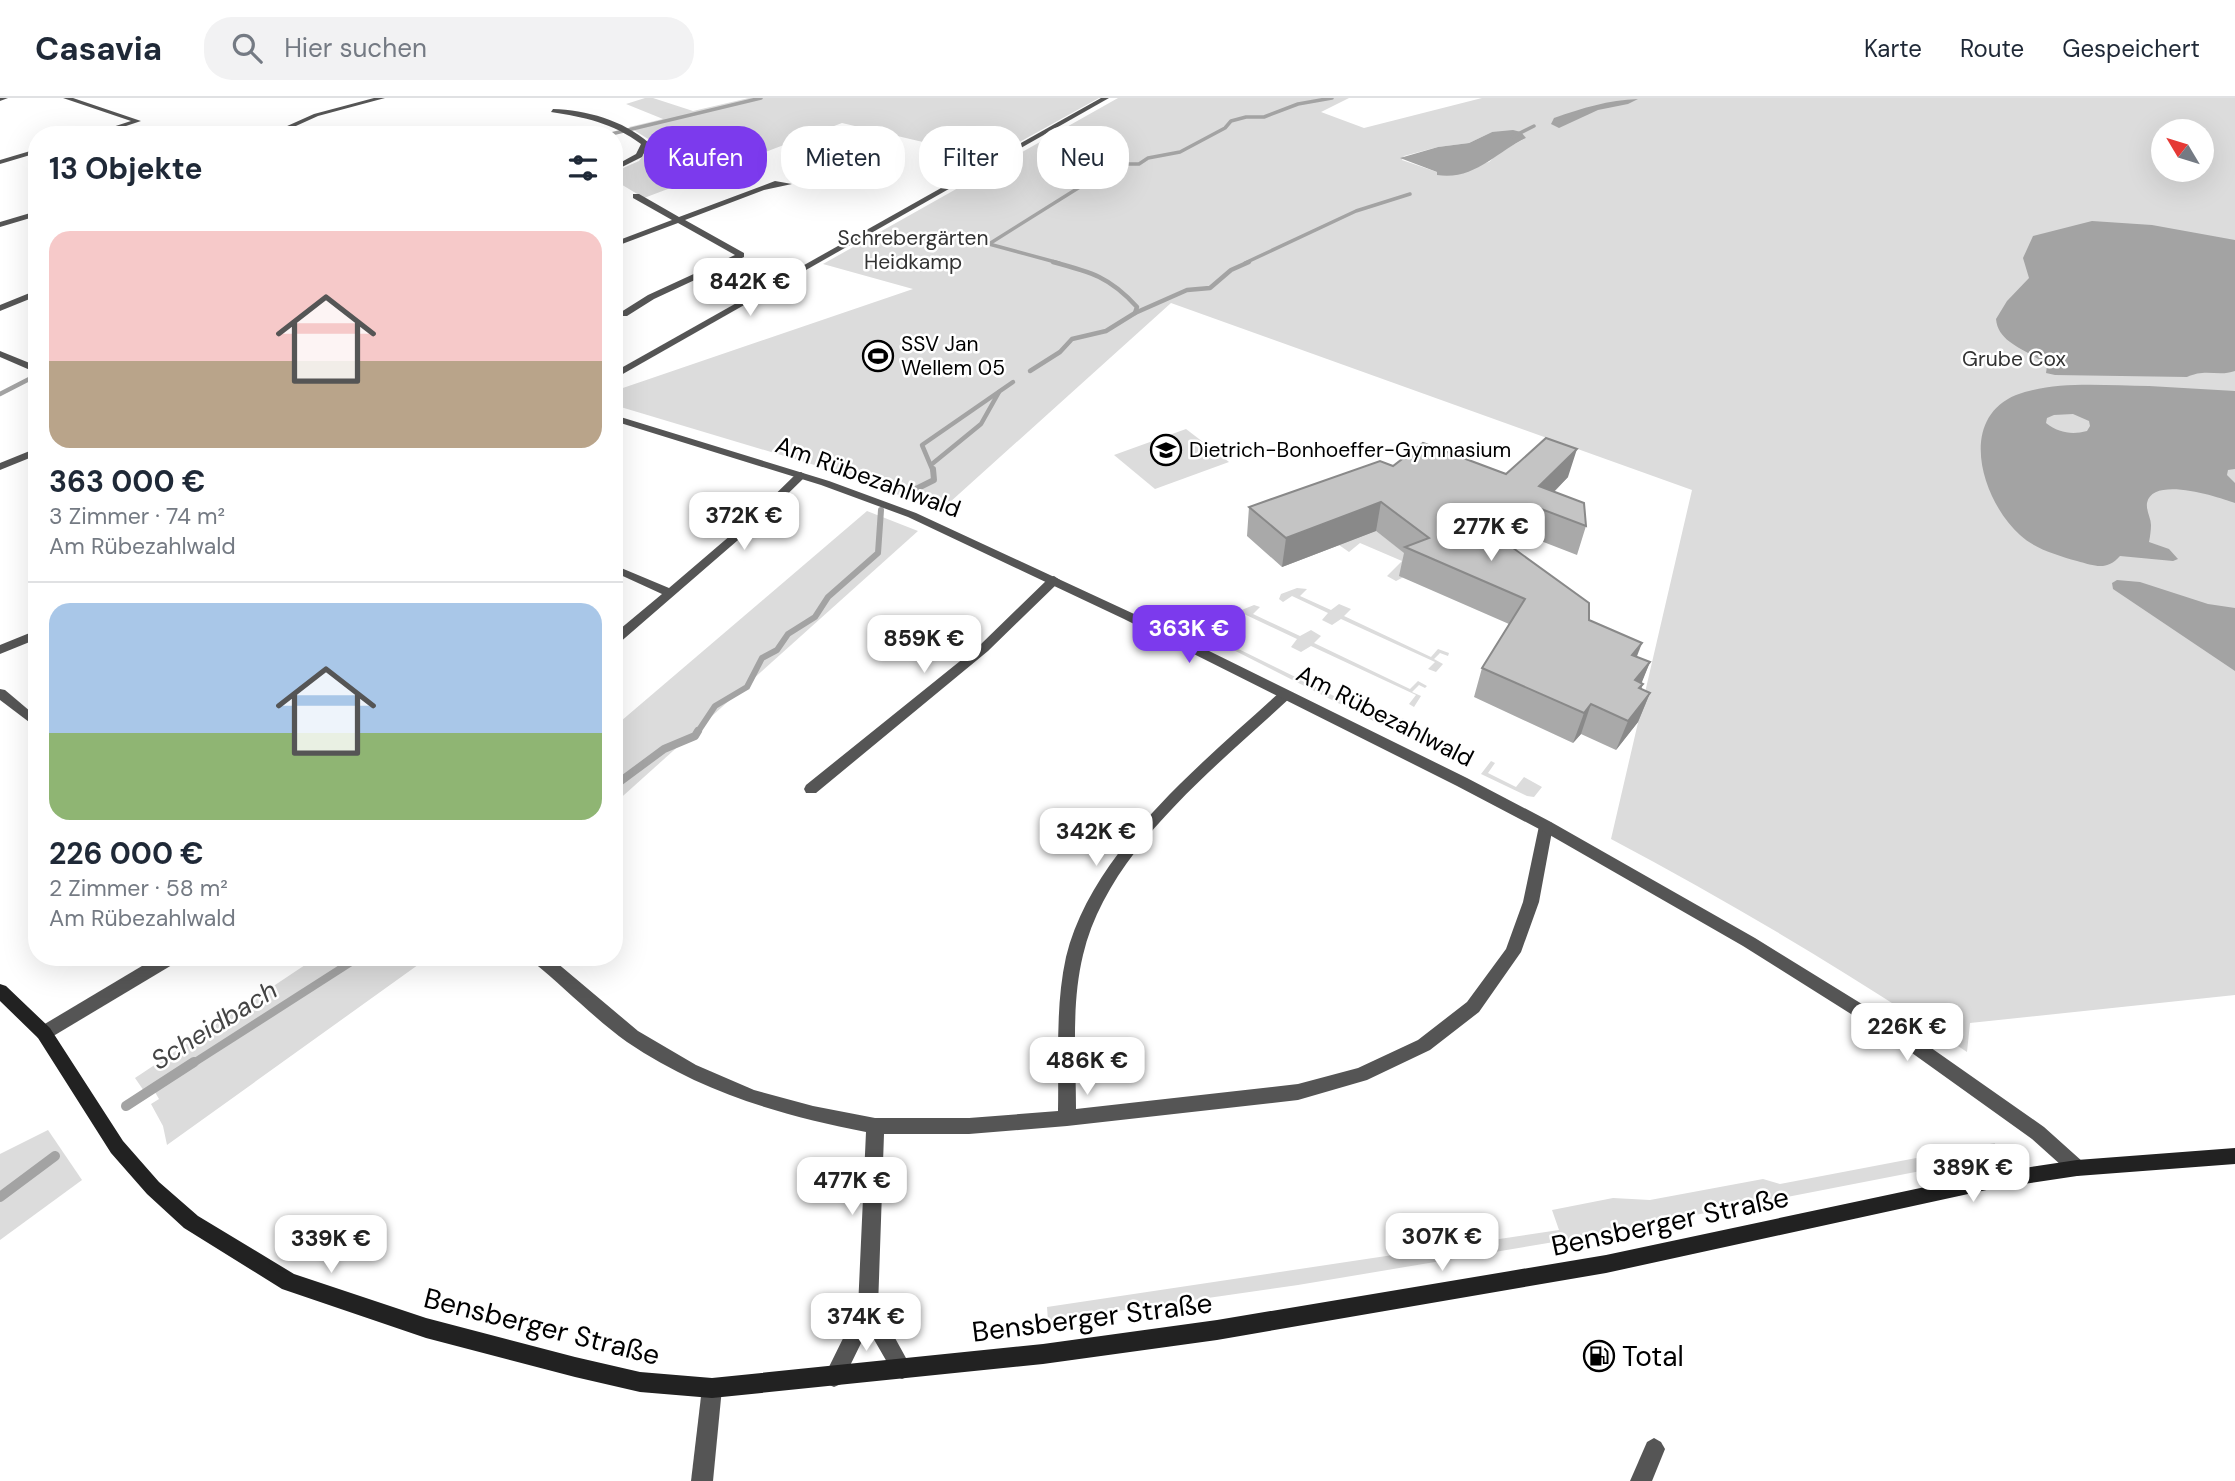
<!DOCTYPE html>
<html lang="de">
<head>
<meta charset="utf-8">
<style>
	:root { --surface:#fff; --page:#f2f2f3; --text:#1f2937; --muted:#747a83; --line:#e0e1e3; --accent:#7c3aed }
	body { margin:0; font-family:"DM Sans",sans-serif; background:var(--page); color:var(--text); height:100vh; display:flex; flex-direction:column; font-size:26px; white-space:nowrap }
	* { box-sizing:border-box; margin:0 }
	p { font-size:23px; color:var(--muted) }
	.icon { flex:none; width:38px; height:38px; fill:none; stroke:currentColor; stroke-width:2; stroke-linecap:round; stroke-linejoin:round }
	.map { position:relative; flex:1; overflow:hidden }
	.sheet { position:absolute; left:28px; top:28px; width:595px; height:840px; display:flex; flex-direction:column; background:var(--surface); border-radius:28px; box-shadow:0 7px 28px #0002 }
	.sheet>* { flex:none }
	.hud { position:absolute; left:644px; top:28px; width:665px; height:63px; display:flex; gap:14px }
	.needle { width:46px; rotate:308deg }
	.controls { position:absolute; left:2151px; top:21px; display:grid; gap:14px }
	.controls a { display:grid; place-items:center; width:63px; height:63px; border-radius:50%; background:var(--surface); box-shadow:0 7px 28px #0002; font-size:35px }
	.price { position:absolute; translate:-50% -60px; padding:0 16px; border-radius:14px; background:#fff; color:#222; font-size:23px; line-height:46px; filter:drop-shadow(0 2px 4px #0008) }
	.price::after { content:''; position:absolute; left:50%; top:42px; width:21px; height:16px; margin-left:-10px; background:inherit; clip-path:polygon(0 0,100% 0,50% 100%) }
	.price.current { background:var(--accent); color:#fff }
	ul { padding:0; list-style:none }
	li { display:grid; align-content:center; gap:14px; height:371px; padding:0 21px }
	li+li { border-top:2px solid var(--line) }
	li span { display:grid; place-items:center; height:217px; border-radius:21px; color:#555 }
	li>.icon { margin-inline-start:auto }
	span .icon { width:126px; height:126px; fill:#fffc; stroke-width:1 }
	li b { font-size:30px }
	h2 { display:flex; justify-content:space-between; align-items:center; height:84px; padding:0 21px; font-size:30px }
	.pill { padding:0 24px; border-radius:28px; background:var(--surface); box-shadow:0 7px 28px #0002; font-size:24px; line-height:63px }
	.pill.current { background:var(--accent); color:#fff }
	header { display:flex; align-items:center; gap:42px; box-sizing:border-box; height:98px; padding:0 35px; background:var(--surface); border-bottom:2px solid var(--line) }
	header strong { font-size:33px }
	nav { display:flex; gap:38px; margin-inline-start:auto; font-size:24px }
	.search { width:490px; height:63px; background:var(--page); display:flex; align-items:center; gap:18px; box-sizing:border-box; padding:0 24px; border-radius:28px; color:var(--muted); font-size:26px }
	.map>svg:first-child { display:block }
</style>
</head>
<body>
<header>
<strong>Casavia</strong>
<div class="search"><svg class="icon" aria-label="search" viewBox="0 0 24 24"><circle cx="10" cy="10" r="6"/><path d="M15 15l6 6"/></svg>Hier suchen</div>
<nav><a>Karte</a><a>Route</a><a>Gespeichert</a></nav>
</header>
<div class="map">
<svg width="2235" height="1383" viewBox="0 0 2235 1383">
	<rect width="100%" height="100%" fill="#fff"/>
	<g fill="#dcdcdc" fill-rule="evenodd">
		<path d="M 645,0 L 653,0 L 693,13 L 749,0 L 1099,0 L 991,60 L 842,25 L 644,100 L 614,82 L 614,74 L 639,63 L 653,44 L 629,29 L 663,21 L 626,6 Z"/>
		<path d="M 1118,0 L 1349,0 L 1321,14 L 1364,30 L 1482,0 L 2235,0 L 2235,897 L 1970,925 L 1967,954 C 1852,877 1734,806 1611,741 L 1692,392 L 1171,205 L 939,414 L 861,381 L 614,307 L 614,294 L 617,292 L 913,191 L 823,166 ZM 2163,33 L 2202,33 L 2202,72 L 2163,72 ZM 1492,34 L 1526,40 L 1500,54 L 1489,64 L 1437,74 L 1402,62 L 1404,58 L 1438,49 L 1469,45 Z"/>
		<path d="M 1186,331 L 1229,364 L 1155,391 L 1114,357 Z"/>
		<path d="M 867,413 L 918,433 L 614,706 L 614,629 Z"/>
		<path d="M 1376,433 L 1423,469 L 1396,483 L 1387,478 L 1402,463 L 1360,445 L 1349,454 L 1339,447 Z"/>
		<path d="M 1297,490 L 1307,491 L 1300,498 L 1331,512 L 1339,506 L 1351,511 L 1344,518 L 1431,559 L 1438,551 L 1449,555 L 1448,558 L 1440,555 L 1434,561 L 1443,566 L 1436,574 L 1428,571 L 1435,564 L 1341,521 L 1332,527 L 1322,522 L 1328,515 L 1292,498 L 1283,504 L 1279,501 L 1281,496 Z"/>
		<path d="M 1254,507 L 1260,509 L 1253,516 L 1300,538 L 1311,532 L 1321,538 L 1314,545 L 1410,591 L 1418,583 L 1427,588 L 1425,590 L 1419,587 L 1412,594 L 1421,598 L 1414,609 L 1409,606 L 1416,597 L 1311,548 L 1301,554 L 1291,549 L 1297,541 L 1244,516 L 1235,523 L 1231,519 L 1234,515 Z"/>
		<path d="M 1207,526 L 1214,528 L 1206,535 L 1395,628 L 1403,620 L 1405,625 L 1397,635 L 1192,531 Z"/>
		<path d="M 1491,663 L 1495,665 L 1488,675 L 1516,689 L 1524,679 L 1542,689 L 1534,699 L 1527,698 L 1481,676 Z"/>
		<path d="M 317,859 L 429,859 L 167,1047 L 163,1028 L 151,1006 L 159,1001 L 152,989 L 144,993 L 135,980 Z"/>
		<path d="M 48,1032 L 82,1082 L 0,1142 L 0,1056 Z"/>
		<path d="M 1995,1045 L 1993,1052 L 1977,1062 L 1572,1141 L 1298,1187 L 1048,1223 L 1047,1209 L 1559,1132 L 1552,1112 L 1613,1100 L 1650,1102 L 1763,1081 L 1780,1086 Z"/>
	</g>
	<g fill="#a3a3a3" fill-rule="evenodd">
		<path d="M 1638,1 L 1628,6 L 1598,12 L 1559,30 L 1551,26 L 1554,20 C 1583,10 1608,2 1638,1 Z"/>
		<path d="M 1513,32 L 1521,34 L 1526,40 C 1496,54 1474,83 1437,77 L 1437,74 L 1400,60 L 1438,49 L 1469,45 L 1492,34 Z"/>
		<path d="M 2092,123 L 2152,127 L 2235,142 L 2235,273 C 2218,279 2206,270 2187,279 L 2055,277 L 2046,275 L 2047,268 C 2031,252 1998,247 1996,221 L 2007,203 L 2029,180 L 2023,160 L 2033,138 Z"/>
		<path d="M 2149,288 L 2235,293 L 2235,371 L 2228,372 L 2227,377 L 2235,385 L 2235,405 C 2220,400 2153,377 2147,405 C 2146,413 2151,420 2151,427 C 2151,432 2150,439 2149,444 L 2169,451 L 2178,461 L 2173,463 L 2120,458 C 2107,473 2095,468 2077,463 C 2057,457 2035,451 2020,437 C 1983,404 1956,322 2016,297 C 2056,282 2107,288 2149,288 ZM 2073,316 L 2089,323 L 2090,328 L 2087,333 C 2072,337 2059,335 2046,325 L 2047,320 L 2054,317 Z"/>
		<path d="M 2117,482 L 2140,484 L 2208,506 L 2235,510 L 2235,573 L 2113,491 L 2112,485 Z"/>
	</g>
	<g fill="none" stroke-linecap="round" stroke-linejoin="round">
		<g stroke="#a3a3a3" stroke-width="3.5">
			<path d="M 607,37 L 761,0"/>
			<path d="M 1512,39 L 1534,28"/>
			<path d="M 1059,165 L 989,146 L 1091,82 L 1127,66 L 1139,66 L 1148,60 L 1180,54 L 1225,30 L 1231,23 L 1246,19 L 1264,19 L 1298,6 L 1332,0"/>
			<path d="M 1245,165 L 1356,113 L 1410,96"/>
		</g>
		<g stroke="#a3a3a3" stroke-width="4.5">
			<path d="M 1053,164 C 1091,174 1110,179 1137,209 L 1135,215"/>
			<path d="M 1030,273 L 1060,254 L 1072,241 L 1106,233 L 1135,215 L 1187,192 L 1210,190 L 1231,172 L 1249,164"/>
			<path d="M 0,296 L 37,277"/>
			<path d="M 932,366 L 981,326 L 999,294"/>
			<path d="M 933,373 L 922,347 L 1013,284"/>
		</g>
		<g stroke="#a3a3a3" stroke-width="6">
			<path d="M 910,394 L 934,382 L 933,371"/>
			<path d="M 697,635 L 715,608 L 747,589 L 762,560 L 777,552 L 788,536 L 815,519 L 828,499 L 878,455 L 881,412"/>
		</g>
		<g stroke="#a3a3a3" stroke-width="8">
			<path d="M 614,688 L 664,651 L 695,638 L 698,633"/>
			<path d="M 192,966 L 359,859"/>
		</g>
		<g stroke="#a3a3a3" stroke-width="10">
			<path d="M 126,1008 L 194,964"/>
			<path d="M 0,1099 L 55,1058"/>
		</g>
		<g fill="#555" fill-rule="evenodd">
			<path d="M 0,0 L 8,0 L 0,3 Z"/>
			<path d="M 63,0 L 73,0 L 141,23 L 99,37 L 88,37 L 131,23 Z"/>
			<path d="M 374,0 L 385,0 L 318,18 L 276,37 L 267,37 L 314,16 Z"/>
			<path d="M 553,11 C 586,12 623,22 649,45 L 642,59 L 614,73 L 614,68 L 636,56 L 641,46 C 613,25 584,19 551,14 Z"/>
			<path d="M 37,51 L 37,55 L 0,66 L 0,62 Z"/>
			<path d="M 614,83 L 622,86 L 622,90 L 614,88 Z"/>
			<path d="M 775,83 L 792,86 L 764,92 L 685,122 L 744,155 L 744,159 L 654,201 L 627,218 L 621,218 L 621,214 L 648,197 L 735,157 L 678,125 L 614,149 L 614,144 L 672,122 L 633,100 L 633,96 L 639,96 L 679,119 Z"/>
			<path d="M 37,113 L 37,118 L 0,129 L 0,124 Z"/>
			<path d="M 37,192 L 37,198 L 0,213 L 0,207 Z"/>
			<path d="M 0,253 L 37,268 L 37,275 L 0,259 Z"/>
			<path d="M 37,350 L 37,357 L 0,372 L 0,365 Z"/>
			<path d="M 801,374 L 806,377 L 805,379 L 760,423 L 618,546 L 614,547 L 614,536 L 662,496 L 614,474 L 614,467 L 669,490 L 752,419 L 797,375 Z"/>
			<path d="M 1054,478 L 1060,482 L 1058,485 L 988,553 L 816,695 L 806,695 L 804,691 L 806,687 L 980,547 L 1050,479 Z"/>
			<path d="M 0,591 L 5,592 L 37,619 L 37,630 L 0,602 Z"/>
			<path d="M 1286,592 L 1292,596 L 1291,599 C 1215,670 1108,752 1083,857 C 1071,907 1076,960 1076,1011 L 1298,986 L 1358,970 L 1418,942 L 1467,904 L 1506,851 L 1523,804 L 1539,728 L 1541,724 L 1551,724 L 1553,728 L 1539,804 L 1521,854 L 1479,914 L 1430,952 L 1367,982 L 1298,1002 L 1067,1028 L 969,1036 L 884,1036 L 878,1209 L 912,1271 L 909,1278 L 902,1281 L 895,1278 L 868,1231 L 841,1286 L 834,1289 L 827,1286 L 824,1279 L 858,1210 L 866,1034 C 779,1017 701,994 627,944 C 595,921 564,889 533,864 L 531,859 L 550,859 L 638,933 L 696,967 L 754,992 L 813,1008 L 875,1020 L 969,1020 L 1058,1013 C 1059,962 1055,909 1066,859 C 1092,752 1204,664 1281,593 Z"/>
			<path d="M 157,859 L 179,859 L 177,864 L 50,940 L 44,942 L 38,940 L 36,935 L 38,930 Z"/>
			<path d="M 712,1280 L 719,1283 L 722,1290 L 713,1383 L 691,1383 L 702,1290 L 705,1283 Z"/>
			<path d="M 1654,1340 L 1661,1344 L 1665,1351 L 1652,1383 L 1630,1383 L 1647,1344 Z"/>
		</g>
		<g fill="#555" fill-rule="evenodd">
			<path d="M 1101,0 L 1109,0 L 614,281 L 614,274 Z"/>
			<path d="M 614,317 L 829,383 L 916,415 L 1132,515 L 1467,680 L 1551,724 L 1755,840 L 1917,940 L 2044,1029 L 2083,1064 L 2086,1070 L 2083,1076 L 2077,1078 L 2071,1076 L 2032,1041 L 1905,950 L 1743,848 L 1541,732 L 1457,688 L 1124,521 L 908,419 L 821,387 L 614,323 Z"/>
			<path d="M 37,532 L 37,541 L 0,556 L 0,547 Z"/>
		</g>
		<path fill="#222" fill-rule="evenodd" d="M 0,886 L 6,888 L 50,930 L 123,1043 L 159,1084 L 198,1118 L 294,1176 L 426,1220 L 575,1259 L 640,1274 L 712,1280 L 1043,1246 L 1217,1222 L 1606,1157 L 1991,1075 L 2077,1062 L 2235,1050 L 2235,1066 L 2077,1078 L 1991,1091 L 1606,1175 L 1217,1242 L 1043,1266 L 712,1300 L 640,1294 L 575,1279 L 426,1240 L 282,1191 L 184,1130 L 147,1096 L 111,1055 L 38,940 L 0,903 Z"/>
	</g>
	<path fill="#a9a9a9" d="M 1393,368 L 1506,376 L 1568,379 L 1554,394 L 1586,428 L 1577,457 L 1528,438 L 1514,451 L 1589,522 L 1637,559 L 1650,564 L 1641,585 L 1643,586 L 1641,591 L 1650,595 L 1638,624 L 1616,652 L 1581,636 L 1573,645 L 1474,599 L 1482,570 L 1509,526 L 1399,478 L 1404,455 L 1376,433 L 1282,469 L 1247,438 L 1249,409 Z"/>
	<g fill="#898989">
		<path d="M 1577,351 L 1568,379 L 1538,410 L 1536,409 L 1528,438 L 1494,471 L 1502,442 L 1539,388 Z"/>
		<path d="M 1381,404 L 1376,433 L 1282,469 L 1286,440 Z"/>
		<path d="M 1642,545 L 1631,574 L 1632,557 Z"/>
		<path d="M 1650,564 L 1640,589 L 1643,586 L 1631,615 L 1635,582 Z"/>
		<path d="M 1650,595 L 1638,624 L 1616,652 L 1628,623 Z"/>
		<path d="M 1591,606 L 1581,636 L 1573,645 L 1584,615 Z"/>
	</g>
	<path fill="#c4c4c4" stroke="#898989" stroke-width="2" d="M 1546,340 L 1577,351 L 1539,388 L 1584,405 L 1586,428 L 1536,409 L 1502,442 L 1589,505 L 1589,522 L 1642,545 L 1632,557 L 1650,564 L 1635,582 L 1643,586 L 1639,590 L 1650,595 L 1628,623 L 1591,606 L 1584,615 L 1482,570 L 1525,501 L 1405,449 L 1429,440 L 1381,404 L 1286,440 L 1249,409 L 1380,363 L 1393,368 L 1423,345 L 1506,376 Z"/>
	<defs>
		<g id="stadium-ring" transform="scale(1.575)"><circle r="9.5" fill="#fff" stroke="#000" stroke-width="1.5"/><path d="M0-5a6.5 5 0 1 0 0 10a6.5 5 0 1 0 0-10ZM-3.5-1.8h7v3.6h-7Z" fill="#000"/></g>
		<g id="school-ring" transform="scale(1.575)"><circle r="9.5" fill="#fff" stroke="#000" stroke-width="1.5"/><path d="M0-5L7-2L0 1L-7-2ZM-4 1L0 2.5L4 1V4Q0 6-4 4Z" fill="#000"/></g>
		<g id="fuel-ring" transform="scale(1.575)"><circle r="9.5" fill="#fff" stroke="#000" stroke-width="1.5"/><path d="M-5.5-6h7V0h2V4h1.3V-2.5L3-4.5l.8-.8L6-3V5H2.5V1h-1V6h-7ZM-4.2-4.7v3.2H.2V-4.7Z" fill="#000"/></g>
	</defs>
	<g fill-rule="evenodd">
		<use href="#stadium-ring" x="878" y="258"/>
		<use href="#school-ring" x="1166" y="352"/>
		<use href="#fuel-ring" x="1599" y="1258"/>
	</g>
	<g text-anchor="middle" stroke-width="5" stroke-linejoin="round" paint-order="stroke">
		<g font-size="21" fill="#333" stroke="#fff">
			<text x="913" y="147">Schrebergärten<tspan x="913" dy="24">Heidkamp</tspan></text>
			<text x="2014" y="268">Grube Cox</text>
		</g>
		<g font-size="21" fill="#000" stroke="#fff" text-anchor="start">
			<text x="901" y="253">SSV Jan<tspan x="901" dy="24">Wellem 05</tspan></text>
			<text x="1189" y="359">Dietrich-Bonhoeffer-Gymnasium</text>
		</g>
		<g font-size="24" fill="#000" stroke="#fff">
			<text transform="translate(868 379) rotate(20)" y="8">Am Rübezahlwald</text>
			<text transform="translate(1385 618) rotate(27)" y="8">Am Rübezahlwald</text>
		</g>
		<g font-size="26" font-style="italic" fill="#444" stroke="#fff">
			<text transform="translate(214 927) rotate(-32)" y="9">Scheidbach</text>
		</g>
		<g font-size="28" fill="#000" stroke="#fff">
			<text transform="translate(1670 1123) rotate(-12)" y="10">Bensberger Straße</text>
			<text transform="translate(1092 1219) rotate(-7)" y="10">Bensberger Straße</text>
			<text transform="translate(542 1228) rotate(14)" y="10">Bensberger Straße</text>
		</g>
		<g font-size="28" fill="#000" stroke="#fff" text-anchor="start">
			<text x="1622" y="1268">Total</text>
		</g>
	</g>
</svg>
<div class="controls">
<a><svg class="needle" viewBox="-14 -14 28 28"><path d="M0-13l5 13h-10z" fill="#e53935"/><path d="M0 13l5-13h-10z" fill="#747a83"/></svg></a>
</div>
<b class="price" style="left:750px;top:220px">842K €</b>
<b class="price" style="left:744px;top:454px">372K €</b>
<b class="price" style="left:1491px;top:465px">277K €</b>
<b class="price current" style="left:1189px;top:567px">363K €</b>
<b class="price" style="left:924px;top:577px">859K €</b>
<b class="price" style="left:1096px;top:770px">342K €</b>
<b class="price" style="left:1907px;top:965px">226K €</b>
<b class="price" style="left:1087px;top:999px">486K €</b>
<b class="price" style="left:1973px;top:1106px">389K €</b>
<b class="price" style="left:852px;top:1119px">477K €</b>
<b class="price" style="left:1442px;top:1175px">307K €</b>
<b class="price" style="left:331px;top:1177px">339K €</b>
<b class="price" style="left:866px;top:1255px">374K €</b>
<div class="hud">
<a class="pill current">Kaufen</a>
<a class="pill">Mieten</a>
<a class="pill">Filter</a>
<a class="pill">Neu</a>
</div>
<section class="sheet">
<h2>13 Objekte<svg class="icon" aria-label="filters" viewBox="0 0 24 24"><path d="M4 7h16M4 17h16"/><circle cx="9" cy="7" r="2"/><circle cx="15" cy="17" r="2"/></svg></h2>
<ul>
<li><span style="background:linear-gradient(#f6c9c9 60%,#b9a48a 0)"><svg class="icon" aria-label="home" viewBox="0 0 24 24"><path d="M3 11l9-7 9 7M6 9v11h12V9"/></svg></span><div><b>363 000 €</b><p>3 Zimmer · 74 m²</p><p>Am Rübezahlwald</p></div></li>
<li><span style="background:linear-gradient(#a9c7e8 60%,#8fb573 0)"><svg class="icon" aria-label="home" viewBox="0 0 24 24"><path d="M3 11l9-7 9 7M6 9v11h12V9"/></svg></span><div><b>226 000 €</b><p>2 Zimmer · 58 m²</p><p>Am Rübezahlwald</p></div></li>
</ul>
</section>
</div>
</body>
</html>
